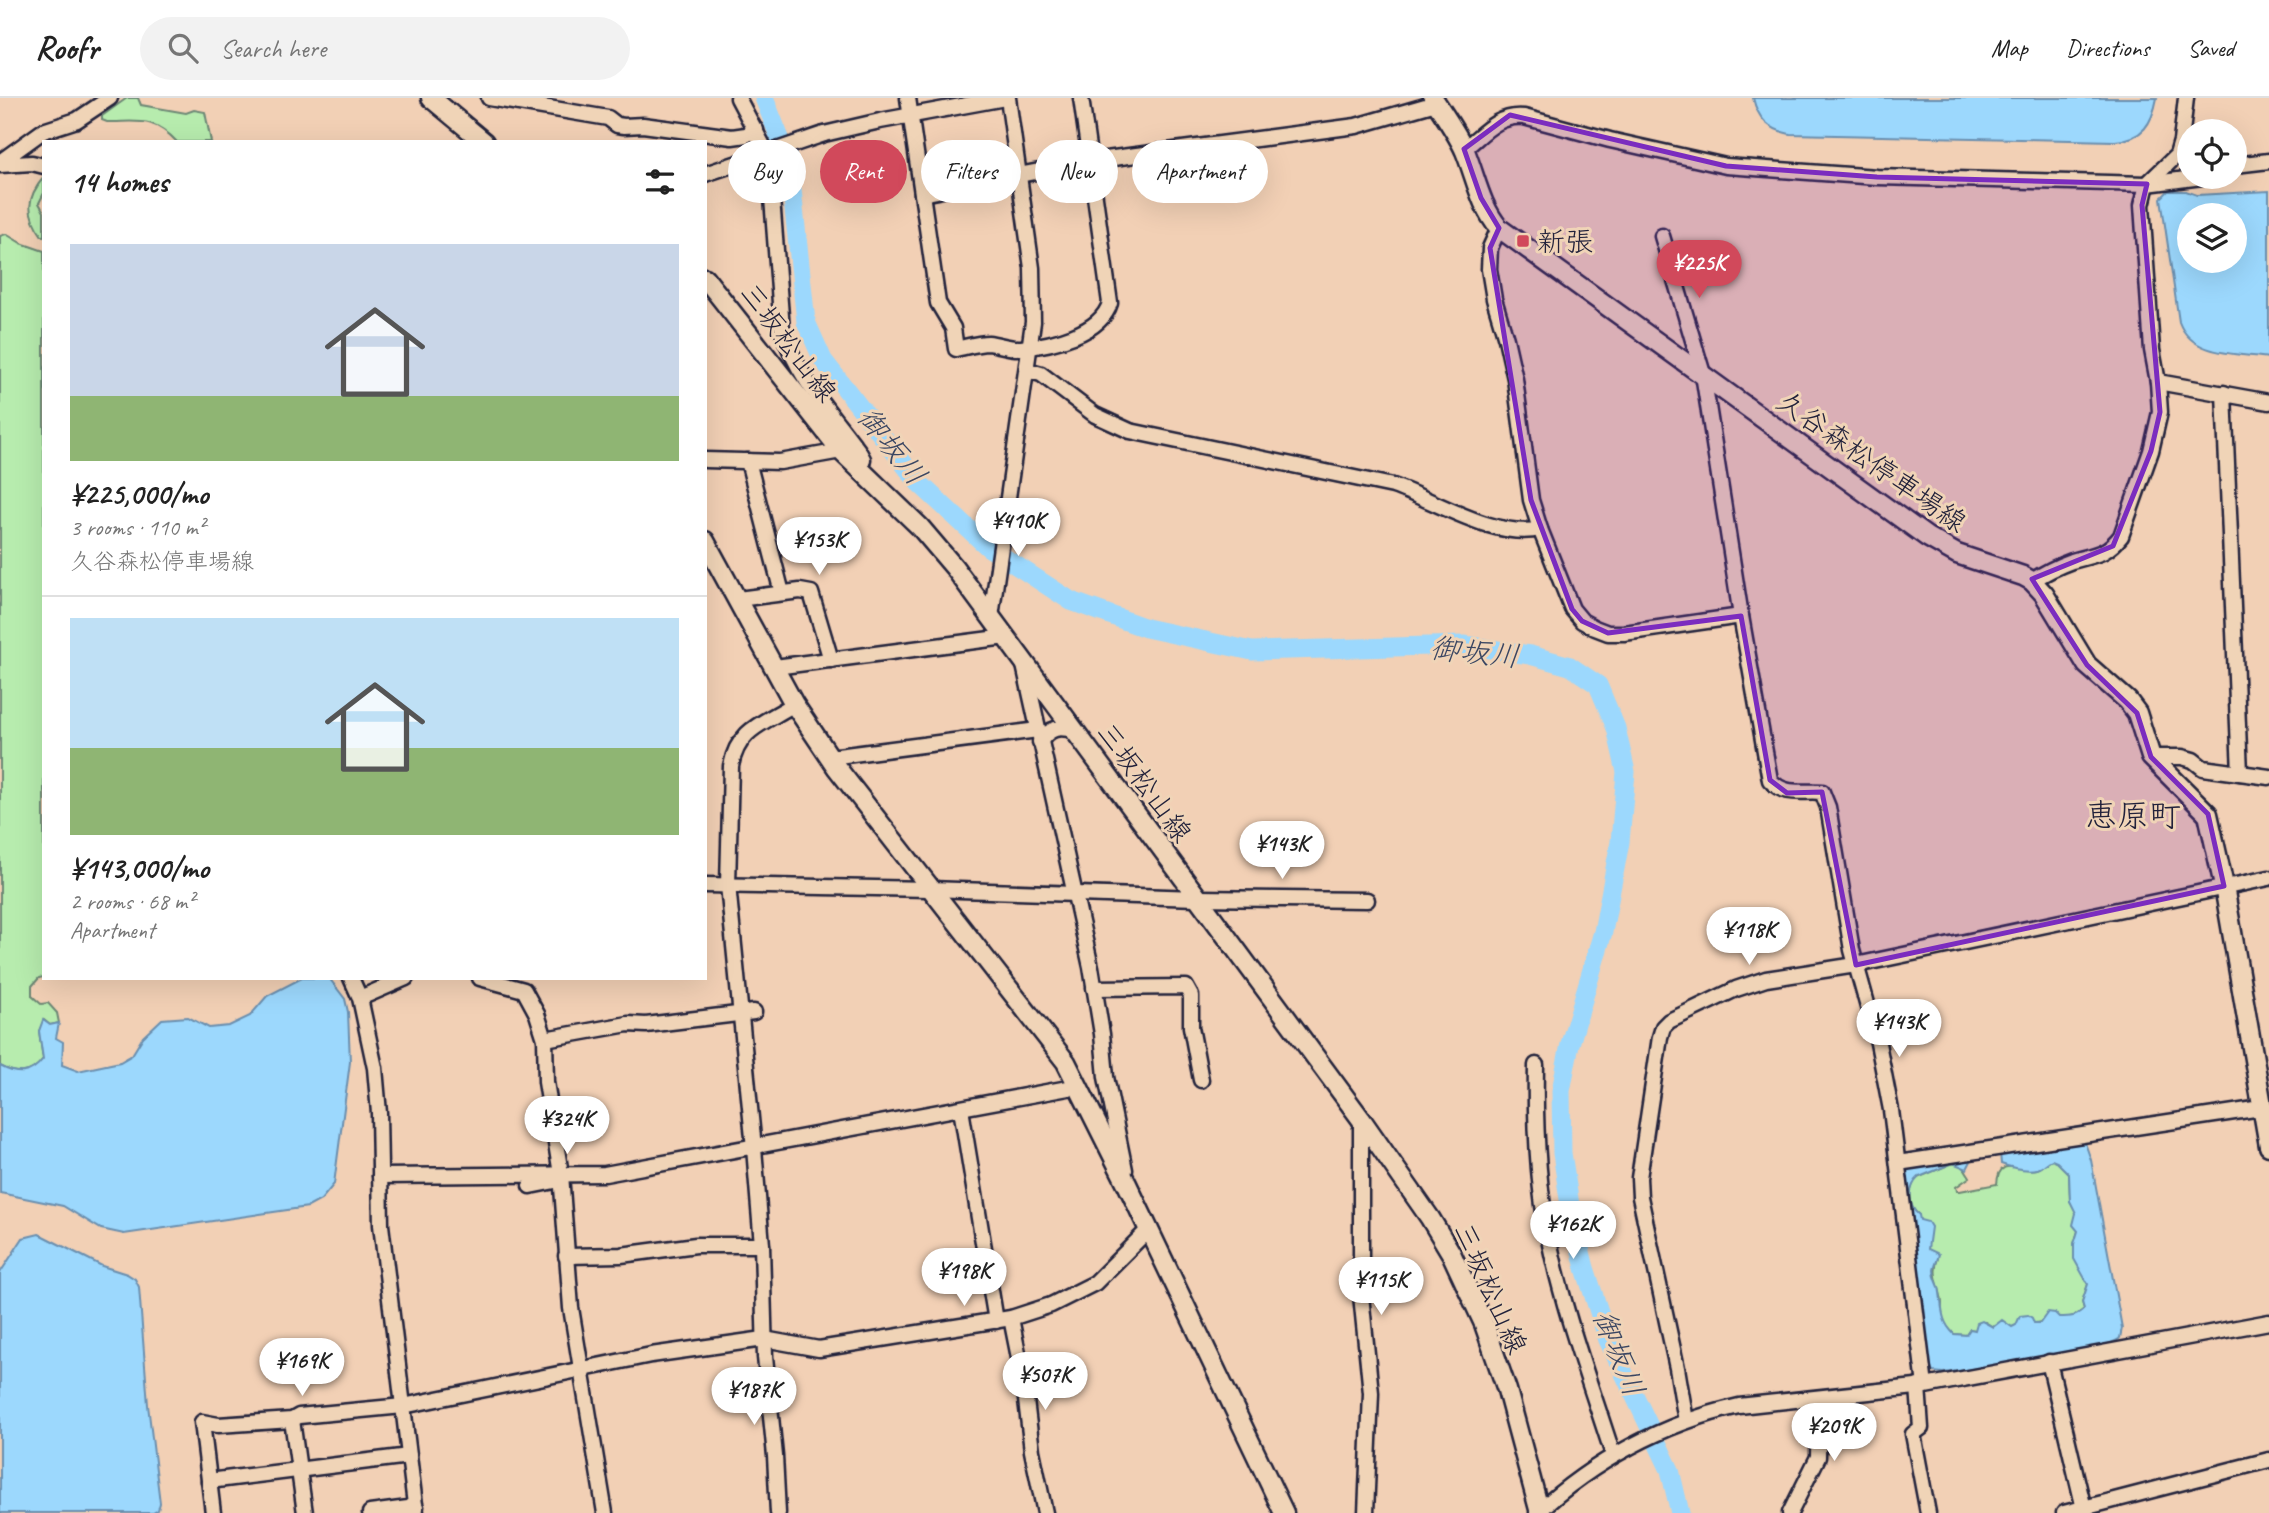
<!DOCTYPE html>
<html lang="en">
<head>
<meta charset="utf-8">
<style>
	:root { --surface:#fff; --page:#f2f2f2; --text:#222; --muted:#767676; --line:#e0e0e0; --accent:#d1495b }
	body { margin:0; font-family:Caveat,"Klee One",sans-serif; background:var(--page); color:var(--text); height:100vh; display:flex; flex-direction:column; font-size:26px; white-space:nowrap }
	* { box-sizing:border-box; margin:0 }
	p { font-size:23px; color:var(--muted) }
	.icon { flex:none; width:38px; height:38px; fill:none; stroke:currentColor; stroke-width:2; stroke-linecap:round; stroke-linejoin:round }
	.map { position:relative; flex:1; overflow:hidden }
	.panel { position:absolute; left:42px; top:42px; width:665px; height:840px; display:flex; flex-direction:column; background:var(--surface); border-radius:0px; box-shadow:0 7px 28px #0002 }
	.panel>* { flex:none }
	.banner { position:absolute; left:728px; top:42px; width:665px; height:63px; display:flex; gap:14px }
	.buttons { position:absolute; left:2177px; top:21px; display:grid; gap:14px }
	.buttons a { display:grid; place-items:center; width:70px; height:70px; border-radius:50%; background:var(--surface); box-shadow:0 7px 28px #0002; font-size:35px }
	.price { position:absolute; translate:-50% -60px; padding:0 16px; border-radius:24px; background:#fff; color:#222; font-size:23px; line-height:46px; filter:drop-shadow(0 2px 4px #0008) }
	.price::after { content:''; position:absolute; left:50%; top:42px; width:21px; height:16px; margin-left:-10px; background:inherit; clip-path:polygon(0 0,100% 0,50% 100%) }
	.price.current { background:var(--accent); color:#fff }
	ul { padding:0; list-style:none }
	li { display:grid; align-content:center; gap:14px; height:371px; padding:0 28px }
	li+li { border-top:2px solid var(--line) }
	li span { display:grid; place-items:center; height:217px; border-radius:0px; color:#555 }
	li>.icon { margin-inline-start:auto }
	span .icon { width:126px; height:126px; fill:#fffc; stroke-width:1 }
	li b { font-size:30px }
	h2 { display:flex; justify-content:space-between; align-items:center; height:84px; padding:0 28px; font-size:30px }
	.pill { padding:0 24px; border-radius:32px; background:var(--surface); box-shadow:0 7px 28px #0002; font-size:24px; line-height:63px }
	.pill.current { background:var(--accent); color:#fff }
	header { display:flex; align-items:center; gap:42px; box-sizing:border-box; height:98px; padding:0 35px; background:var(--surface); border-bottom:2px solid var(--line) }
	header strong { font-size:33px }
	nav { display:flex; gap:38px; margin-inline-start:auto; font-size:24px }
	.search { width:490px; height:63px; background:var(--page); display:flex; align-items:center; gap:18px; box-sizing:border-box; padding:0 24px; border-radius:38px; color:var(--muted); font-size:26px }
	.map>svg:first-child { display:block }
</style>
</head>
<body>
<header>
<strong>Roofr</strong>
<div class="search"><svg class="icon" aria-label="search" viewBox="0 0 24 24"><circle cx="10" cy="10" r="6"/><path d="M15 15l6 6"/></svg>Search here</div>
<nav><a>Map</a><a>Directions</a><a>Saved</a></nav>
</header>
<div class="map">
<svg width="2269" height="1415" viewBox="0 0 2269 1415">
	<rect width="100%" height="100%" fill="#f2d0b5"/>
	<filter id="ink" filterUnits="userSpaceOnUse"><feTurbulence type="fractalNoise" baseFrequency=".0143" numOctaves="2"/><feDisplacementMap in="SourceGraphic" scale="14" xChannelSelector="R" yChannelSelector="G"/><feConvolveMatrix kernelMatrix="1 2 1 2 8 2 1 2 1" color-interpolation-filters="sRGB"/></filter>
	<g filter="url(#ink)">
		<g fill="#b7ecae" stroke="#6c8774" stroke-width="2">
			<path d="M 127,0 L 138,0 L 141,7 L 186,15 L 194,12 L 205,14 L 211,44 L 177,44 C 153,18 139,24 107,24 L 102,22 L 102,18 Z"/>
			<path d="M 44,79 L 44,95 L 39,105 L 44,114 L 44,138 L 42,138 C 26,116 26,100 44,79 Z"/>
			<path d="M 6,136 L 21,145 L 44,153 L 44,879 L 39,880 L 32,888 L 32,898 L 41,906 L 48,905 L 57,915 L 59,925 L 50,927 L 44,922 L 39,933 L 43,961 C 30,978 17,977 0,968 L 0,138 Z"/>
			<path d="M 2052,1062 L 2057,1064 L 2069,1076 L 2070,1103 L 2076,1112 L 2078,1133 L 2074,1146 L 2088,1186 L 2082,1204 L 2084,1211 L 2075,1218 L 2012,1229 L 1998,1226 L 1993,1229 L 1985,1224 L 1975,1232 L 1970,1231 L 1966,1237 L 1954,1236 C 1950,1232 1946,1228 1943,1222 C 1940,1216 1942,1212 1942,1205 C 1941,1189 1931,1178 1938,1160 L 1928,1151 L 1928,1140 L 1919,1122 L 1919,1117 C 1907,1108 1909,1094 1915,1081 L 1953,1065 L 1963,1068 L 1970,1079 L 1956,1089 L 1957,1093 L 1960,1093 L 1997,1086 C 1999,1056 2020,1075 2037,1071 C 2044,1069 2046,1064 2052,1062 Z"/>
		</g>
		<g fill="#9cd8fd" stroke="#6b8faf" stroke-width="2" fill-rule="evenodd">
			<path d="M 1753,0 L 2157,0 C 2152,26 2143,41 2115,43 L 1790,36 C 1768,31 1758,21 1753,0 Z"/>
			<path d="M 2168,93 L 2186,93 L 2197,97 L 2269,93 L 2269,260 C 2237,255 2192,259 2179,224 L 2161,100 ZM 2235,117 L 2235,163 L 2189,163 L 2189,117 Z"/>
			<path d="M 302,880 L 329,880 L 345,901 L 348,914 L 350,964 L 334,1086 L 321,1102 L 308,1109 L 124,1136 L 101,1131 L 63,1108 L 0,1095 L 0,968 C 17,977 30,978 43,961 L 39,933 L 43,922 L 50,927 L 59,925 L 56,940 L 63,944 L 62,967 L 78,973 L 120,964 L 132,957 L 143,939 L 162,921 L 188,919 L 209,930 L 229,928 L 250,918 L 267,898 Z"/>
			<path d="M 2084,1042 L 2091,1062 L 2122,1230 L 2120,1240 C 2108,1254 1970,1271 1943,1275 L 1933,1274 L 1928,1268 L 1905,1075 L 1907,1070 L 1968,1059 L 1971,1063 L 1967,1071 L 1953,1065 L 1919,1079 C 1908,1089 1907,1108 1919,1117 L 1920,1122 L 1928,1124 L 1931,1129 L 1928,1151 L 1939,1156 C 1938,1161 1935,1167 1934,1172 C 1934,1180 1937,1183 1939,1189 C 1943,1207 1939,1222 1954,1236 L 1966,1237 L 1970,1231 L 1975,1232 L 1977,1225 L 1982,1223 L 1993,1229 L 2002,1222 L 2012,1229 L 2016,1227 L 2020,1218 L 2028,1217 L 2032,1220 L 2034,1225 L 2040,1225 L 2048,1214 L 2055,1215 L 2059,1219 C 2069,1219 2078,1219 2084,1211 L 2082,1204 L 2088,1186 L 2074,1161 L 2074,1146 L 2078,1133 L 2073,1127 L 2076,1115 L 2070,1103 L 2069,1076 L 2057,1064 L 2052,1062 C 2046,1064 2043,1070 2037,1071 C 2025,1073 2012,1070 2001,1066 L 2000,1054 Z"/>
			<path d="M 39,1136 L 102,1168 L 127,1176 L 135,1181 L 139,1189 L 148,1307 L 160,1405 L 158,1412 L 153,1415 L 0,1415 L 0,1175 L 23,1140 Z"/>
		</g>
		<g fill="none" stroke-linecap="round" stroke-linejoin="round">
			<path stroke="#9cd8fd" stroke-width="19" d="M 764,0 L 789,63 L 806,224 L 823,262 L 918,384 L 988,449 L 1071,503 L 1146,530 L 1252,553 L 1464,547 L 1530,557 L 1570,568 L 1598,587 L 1616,630 L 1626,674 L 1620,744 L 1603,834 L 1570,946 L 1561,993 L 1562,1055 L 1571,1114 L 1585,1170 L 1608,1242 L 1670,1372 L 1680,1415"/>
			<g stroke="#22223b" stroke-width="19">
				<g id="minor">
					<path d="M 489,0 L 608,20 L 617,27 L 624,28 L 643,27 L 732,39 L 746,37 L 756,32"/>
					<path d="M 738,0 L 768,57 L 766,87 L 772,100 L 782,231 C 796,277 829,313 858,352 L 863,361 L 860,373"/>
					<path d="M 908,0 L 938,205 L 953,230 L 956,251 C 966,249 978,245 988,245 C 999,246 1010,251 1021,250 C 1051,247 1101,236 1110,205 L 1081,0"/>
					<path d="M 824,36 L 880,23 L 1005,0"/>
					<path d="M 1464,51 C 1483,36 1498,16 1524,19 L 1610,42 L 1726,68 L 1754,70 L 1877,79 L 2147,86 L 2202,79"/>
					<path d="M 0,64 L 43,33 L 77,22 L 110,0"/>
					<path d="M 0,67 L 32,65 L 44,68"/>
					<path d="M 2235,67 L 2269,63"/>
					<path d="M 705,76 L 756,59"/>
					<path d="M 922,96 L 1091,63 L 1356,28 L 1436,5"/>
					<path d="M 1499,130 L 1490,150 L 1489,171 L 1494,201 L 1506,241 L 1515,281 L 1531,402 L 1540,431 L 1572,511 L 1582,523 L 1595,530 L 1608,535 L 1624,535 L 1741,518"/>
					<path d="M 1662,138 L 1703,276 L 1741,518 L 1770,682 C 1785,699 1802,692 1822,694 L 1828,709 L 1852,852 L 1878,945 L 1891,1012 L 1925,1288"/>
					<path d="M 1027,272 L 1041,276 L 1095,317 L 1130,333 L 1393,388 C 1435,402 1496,442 1540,431"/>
					<path d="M 2158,284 L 2269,304"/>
					<path d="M 2224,295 L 2240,675"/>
					<path d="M 705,362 L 780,364 L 841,353"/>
					<path d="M 748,363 L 782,495"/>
					<path d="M 2032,483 C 2044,475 2058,468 2072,463 C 2095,456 2105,458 2121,438 L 2151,353 L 2160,314 L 2158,284 L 2152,252 L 2142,107 L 2147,86 L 2177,57 L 2181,43 L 2186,0"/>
					<path d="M 738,501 L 800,493 L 811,495 L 831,562"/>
					<path d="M 991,519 L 1033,224 L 1032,170 L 1008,0"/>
					<path d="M 1024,567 L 1091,869 L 1102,936 L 1106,979 L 1125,1072"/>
					<path d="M 775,569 L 1006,539"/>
					<path d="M 1040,644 C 1050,629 1059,628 1076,633"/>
					<path d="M 830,659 L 1038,632"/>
					<path d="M 2151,659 L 2182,659 L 2193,662 L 2203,670 L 2269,679"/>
					<path d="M 705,787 L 930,791 L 1197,800 L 1367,802"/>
					<path d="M 351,880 L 360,900 L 375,970 L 379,1015 L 381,1127 L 416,1415"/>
					<path d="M 480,880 L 524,892 L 537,916 L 545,941 L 546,984 L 561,1076 L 571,1210 L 605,1415"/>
					<path d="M 1094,890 L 1186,889 L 1191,898 L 1191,929 L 1201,982"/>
					<path d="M 360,900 L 406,880"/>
					<path d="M 545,941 L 628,926 L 646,927 L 754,914"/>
					<path d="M 1536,967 C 1535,1023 1537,1082 1548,1137 C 1563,1212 1590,1285 1613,1357"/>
					<path d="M 961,1011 L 996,1223"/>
					<path d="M 1361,1021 L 1361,1197 L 1371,1295 L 1366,1415"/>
					<path d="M 1898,1065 L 2261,1010"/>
					<path d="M 380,1078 L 605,1076 L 1079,988"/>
					<path d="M 530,1088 L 560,1082"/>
					<path d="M 566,1158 L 621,1157 L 696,1147 L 762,1147"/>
					<path d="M 1011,1220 L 1024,1285 L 1032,1353 L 1045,1415"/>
					<path d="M 2049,1264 L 2085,1415"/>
					<path d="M 1918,1288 L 1921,1330 L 1913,1336 L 1928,1415"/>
					<path d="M 292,1322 L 305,1415"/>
					<path d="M 1686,1323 L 1677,1270 L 1640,1099 L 1639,1080 L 1660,939 L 1663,929 L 1669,923 L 1736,891 L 1766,881 L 1856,867 L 2269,780"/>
					<path d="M 209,1383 L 409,1358"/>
					<path d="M 213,1415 L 202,1324 L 218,1327 L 292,1322 L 299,1318 L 403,1308 L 651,1257 L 764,1241 L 819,1251 L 1011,1220 L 1051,1207 L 1095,1185 L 1148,1132"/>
					<path d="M 370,1415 L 416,1409"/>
					<path d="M 778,1415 L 775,1358 L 765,1259 L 762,1147 L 754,1050 L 728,787 L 731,668 C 738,630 765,625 794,606"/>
					<path d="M 1537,1415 C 1593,1363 1664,1325 1739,1308 L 1925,1288 L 2269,1224"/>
					<path d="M 1790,1415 L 1818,1359 L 1819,1300"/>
					<path d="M 2064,1415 L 2269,1362"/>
				</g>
			</g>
			<g stroke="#22223b" stroke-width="23">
				<g id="major">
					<path d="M 431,0 L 484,44"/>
					<path d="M 1433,0 C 1444,17 1457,35 1465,53 C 1476,80 1480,107 1499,130 L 1927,439 L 1957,456 L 2023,478 L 2032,483 L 2044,496 L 2087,567 L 2128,603 L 2137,615 L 2151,659 L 2208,716 L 2224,788 L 2269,1048"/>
					<path d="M 705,180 L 841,353 L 920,429 L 954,469 L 1361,1021 L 1430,1120 L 1451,1155 L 1484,1226 L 1507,1292 L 1540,1415"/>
					<path d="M 705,443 L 794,606 L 837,670 L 1066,964 L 1127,1086 L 1284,1415"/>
				</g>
			</g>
			<use href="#minor" stroke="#f0d4b7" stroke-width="14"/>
			<use href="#major" stroke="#f0d4b7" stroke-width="18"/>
			<g stroke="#22223b" stroke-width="19" stroke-linecap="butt">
				<path id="minor-bridge" d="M 756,59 L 824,36"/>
			</g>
			<use href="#minor-bridge" stroke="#f0d4b7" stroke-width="14"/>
		</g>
	</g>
	<path fill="#7b2cbf" fill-opacity="0.2" stroke="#7b2cbf" stroke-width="5" stroke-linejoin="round" d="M 1510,17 L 1726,68 L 1877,79 L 2147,86 L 2142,107 L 2160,314 L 2151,353 L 2113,448 L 2032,481 L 2087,567 L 2137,615 L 2151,659 L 2208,716 L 2224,788 L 1856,867 L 1822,694 L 1787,695 L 1770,682 L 1741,518 L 1608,535 L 1582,523 L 1572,511 L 1531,402 L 1490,150 L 1499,130 L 1481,100 L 1464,51 Z"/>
	<rect fill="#d1495b" stroke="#f0d4b7" stroke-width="2.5" x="1516" y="136" width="14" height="14" rx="3.5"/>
	<g text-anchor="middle" stroke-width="6" stroke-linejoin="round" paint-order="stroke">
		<g font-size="28" fill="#22223b" stroke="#f0d4b7" text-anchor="start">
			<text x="1537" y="153">新張</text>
		</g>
		<g font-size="28" fill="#22223b" stroke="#f0d4b7">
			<text transform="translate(789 244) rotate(53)" y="10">三坂松山線</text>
			<text transform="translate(1872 363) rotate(35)" y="10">久谷森松停車場線</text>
			<text transform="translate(1145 684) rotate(54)" y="10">三坂松山線</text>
			<text transform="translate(1491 1190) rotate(66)" y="10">三坂松山線</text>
		</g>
		<g font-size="30" font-style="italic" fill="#3a4662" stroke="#f0d4b7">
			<text transform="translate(892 348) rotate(51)" y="10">御坂川</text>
			<text transform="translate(1475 554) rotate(6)" y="10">御坂川</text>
			<text transform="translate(1619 1255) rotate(68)" y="10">御坂川</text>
		</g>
		<g font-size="32" fill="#22223b" stroke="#f0d4b7">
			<text x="2133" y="728">恵原町</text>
		</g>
	</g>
</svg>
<div class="buttons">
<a><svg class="icon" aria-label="locate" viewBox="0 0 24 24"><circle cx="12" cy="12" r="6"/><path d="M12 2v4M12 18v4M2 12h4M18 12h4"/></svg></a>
<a><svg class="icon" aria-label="layers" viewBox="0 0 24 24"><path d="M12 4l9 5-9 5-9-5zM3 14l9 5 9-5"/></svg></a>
</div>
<b class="price current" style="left:1699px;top:202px">¥225K</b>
<b class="price" style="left:1018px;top:460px">¥410K</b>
<b class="price" style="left:819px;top:479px">¥153K</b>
<b class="price" style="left:1282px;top:783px">¥143K</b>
<b class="price" style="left:1749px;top:869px">¥118K</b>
<b class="price" style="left:1899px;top:961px">¥143K</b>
<b class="price" style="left:567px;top:1058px">¥324K</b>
<b class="price" style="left:1573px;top:1163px">¥162K</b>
<b class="price" style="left:964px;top:1210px">¥198K</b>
<b class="price" style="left:1381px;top:1219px">¥115K</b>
<b class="price" style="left:302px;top:1300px">¥169K</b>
<b class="price" style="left:1045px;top:1314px">¥507K</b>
<b class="price" style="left:754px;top:1329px">¥187K</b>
<b class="price" style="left:1834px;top:1365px">¥209K</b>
<div class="banner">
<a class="pill">Buy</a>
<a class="pill current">Rent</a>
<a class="pill">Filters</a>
<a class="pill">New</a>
<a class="pill">Apartment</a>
</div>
<section class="panel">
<h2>14 homes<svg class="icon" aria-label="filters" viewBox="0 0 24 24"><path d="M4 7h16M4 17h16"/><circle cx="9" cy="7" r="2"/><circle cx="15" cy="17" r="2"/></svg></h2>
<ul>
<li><span style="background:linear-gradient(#c9d6e8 70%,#8fb573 0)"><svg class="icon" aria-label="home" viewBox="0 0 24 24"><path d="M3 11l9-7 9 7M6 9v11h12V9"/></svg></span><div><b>¥225,000/mo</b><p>3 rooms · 110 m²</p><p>久谷森松停車場線</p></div></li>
<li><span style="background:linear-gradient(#bfe0f5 60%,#8fb573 0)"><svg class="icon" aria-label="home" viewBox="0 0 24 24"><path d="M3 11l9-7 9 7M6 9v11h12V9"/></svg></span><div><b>¥143,000/mo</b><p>2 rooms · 68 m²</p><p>Apartment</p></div></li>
</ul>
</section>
</div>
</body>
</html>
